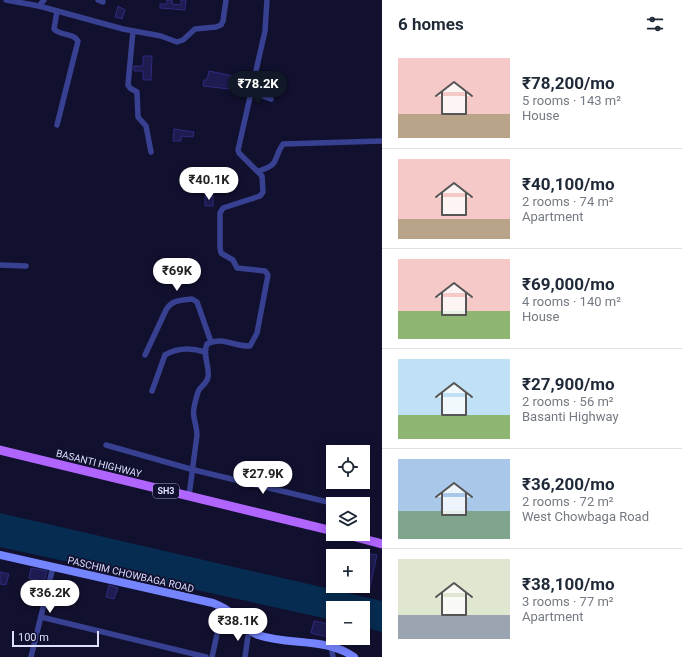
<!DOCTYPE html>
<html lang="en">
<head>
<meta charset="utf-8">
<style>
	:root { --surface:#fff; --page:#f2f2f3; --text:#1f2937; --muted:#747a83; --line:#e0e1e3; --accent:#111827 }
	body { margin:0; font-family:Roboto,sans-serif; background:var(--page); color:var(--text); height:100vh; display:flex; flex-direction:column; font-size:15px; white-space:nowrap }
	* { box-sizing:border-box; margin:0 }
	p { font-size:13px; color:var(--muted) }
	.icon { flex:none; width:22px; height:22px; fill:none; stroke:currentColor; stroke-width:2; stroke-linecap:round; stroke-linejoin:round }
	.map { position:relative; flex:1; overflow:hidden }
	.side { display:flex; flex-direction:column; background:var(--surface); width:300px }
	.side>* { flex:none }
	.buttons { position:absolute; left:326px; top:445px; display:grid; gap:8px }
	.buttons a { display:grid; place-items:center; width:44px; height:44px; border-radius:0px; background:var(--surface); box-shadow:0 2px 10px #0003; font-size:20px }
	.scale { position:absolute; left:12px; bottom:10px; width:87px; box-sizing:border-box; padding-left:4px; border:2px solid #dedeff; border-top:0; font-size:11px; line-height:14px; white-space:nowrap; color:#dedeff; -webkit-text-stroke:3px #11102f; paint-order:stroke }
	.price { position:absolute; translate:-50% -34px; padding:0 9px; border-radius:14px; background:#fff; color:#222; font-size:13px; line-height:26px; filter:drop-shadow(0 1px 2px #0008) }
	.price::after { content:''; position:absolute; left:50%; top:24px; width:12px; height:9px; margin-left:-6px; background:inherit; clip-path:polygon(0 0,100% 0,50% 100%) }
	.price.active { background:var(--accent); color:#fff }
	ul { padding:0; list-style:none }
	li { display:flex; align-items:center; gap:12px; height:100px; padding:0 16px }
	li+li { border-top:1px solid var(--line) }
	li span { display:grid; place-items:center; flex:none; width:112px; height:80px; border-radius:0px; color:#555 }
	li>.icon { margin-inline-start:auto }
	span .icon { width:48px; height:48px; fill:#fffc; stroke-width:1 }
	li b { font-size:17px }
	h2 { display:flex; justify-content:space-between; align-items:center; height:48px; padding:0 16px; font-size:17px }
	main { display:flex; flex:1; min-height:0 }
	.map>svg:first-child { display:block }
</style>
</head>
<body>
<main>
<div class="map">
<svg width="382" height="657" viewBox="0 0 382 657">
	<rect width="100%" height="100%" fill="#11102f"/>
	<path fill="#072c51" d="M 0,513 L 382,601 L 382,632 L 363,627 L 363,608 L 333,608 L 333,620 L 0,547 Z"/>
	<g fill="#1e1b51" stroke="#302b7f">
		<path d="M 167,0 L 172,0 L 172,4 L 181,5 L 181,0 L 186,0 L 185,10 L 160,8 L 160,4 L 167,4 Z"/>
		<path d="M 118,6 L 125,10 L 122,19 L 115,17 Z"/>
		<path d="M 143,56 L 152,56 L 151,80 L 143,80 L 143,71 L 134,71 L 134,66 L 143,66 Z"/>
		<path d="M 209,71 L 233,76 L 232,83 L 230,82 L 229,89 L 203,86 L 204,80 L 207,80 Z"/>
		<path d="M 174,129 L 194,132 L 193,137 L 181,136 L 181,141 L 173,141 Z"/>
		<path d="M 225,175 L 234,177 L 232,186 L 224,184 Z"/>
		<rect x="205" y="196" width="8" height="10"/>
		<path d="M 370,554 L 377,555 L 369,591 L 363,589 L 363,573 L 366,574 Z"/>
		<path d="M 97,562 L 106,565 L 104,573 L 94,571 Z"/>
		<path d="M 31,568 L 47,571 L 44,582 L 29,578 Z"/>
		<path d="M 0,572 L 9,574 L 6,585 L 0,584 Z"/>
		<path d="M 109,585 L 118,588 L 114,599 L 106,597 Z"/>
		<path d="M 314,621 L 333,625 L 332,638 L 311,633 Z"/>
	</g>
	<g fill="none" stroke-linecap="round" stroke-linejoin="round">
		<g stroke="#384191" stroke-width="5.5">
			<path d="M 6,0 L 39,6 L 44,0"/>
			<path d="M 98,0 L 103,2"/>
			<path d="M 39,6 L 123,29 L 161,36 L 177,42 L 183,40 L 195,29 L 216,27 L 221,25 L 223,21 L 226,0"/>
			<path d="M 57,11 L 54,29 C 60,36 74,33 78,41 L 57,125"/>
			<path d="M 133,31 L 128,85 L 130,88 L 137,92 L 138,117 L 146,126 L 151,152"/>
			<path d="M 251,92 L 271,99"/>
			<path d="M 259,171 C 281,164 272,160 283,144 L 382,141"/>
			<path d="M 0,265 L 26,266"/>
			<path d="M 145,355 L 166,310 C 172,300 181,300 192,299 L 197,302 L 211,342"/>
			<path d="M 152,391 L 165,355 C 177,348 192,348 205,352"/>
			<path d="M 106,445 L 194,470 L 336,504"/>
			<path d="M 189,496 L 197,435 C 197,428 195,424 194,417 C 192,410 196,399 198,392 C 200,386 207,384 208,377 C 210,366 202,355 207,344 C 222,336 235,347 250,346 L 257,333 L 268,275 L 265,271 L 237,268 L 233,260 L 221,253 L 220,248 L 220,213 L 223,208 L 260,196 L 263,192 L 262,176 L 239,153 L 238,150 L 265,31 L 267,0"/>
			<path d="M 41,617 L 206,657"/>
			<path d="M 331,646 L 333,657"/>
			<path d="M 31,657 L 53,567"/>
			<path d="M 212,657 L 223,607"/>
			<path d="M 245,657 L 249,629"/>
		</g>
		<path stroke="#7584ff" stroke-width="8" d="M 0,555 L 213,603 C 221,606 228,610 235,616 C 242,622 248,632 258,635 C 290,646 326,637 354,657"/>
		<g stroke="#b065ff" stroke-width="9">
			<path d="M 0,450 L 333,531"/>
			<path d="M 344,534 L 382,544"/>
		</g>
	</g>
	<g text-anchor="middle" stroke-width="3.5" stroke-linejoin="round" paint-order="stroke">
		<rect fill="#11102f" stroke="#a0a0c1" stroke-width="1" x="153" y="484" width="26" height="14" rx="3"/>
		<g font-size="9" font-weight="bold" fill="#dedeff">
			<text x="166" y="494">SH3</text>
		</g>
		<g font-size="10" fill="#dedeff" stroke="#11102f">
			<text transform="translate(99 463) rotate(14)" y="4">BASANTI HIGHWAY</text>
			<text transform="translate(131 574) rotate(13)" y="4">PASCHIM CHOWBAGA ROAD</text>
		</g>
	</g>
</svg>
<div class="buttons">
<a><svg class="icon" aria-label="locate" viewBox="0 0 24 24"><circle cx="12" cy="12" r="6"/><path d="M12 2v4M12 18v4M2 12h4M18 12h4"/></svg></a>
<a><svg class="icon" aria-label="layers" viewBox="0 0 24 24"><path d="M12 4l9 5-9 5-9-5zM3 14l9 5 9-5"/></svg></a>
<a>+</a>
<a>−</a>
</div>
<div class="scale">100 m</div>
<b class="price active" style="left:258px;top:105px">₹78.2K</b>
<b class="price" style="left:209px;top:201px">₹40.1K</b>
<b class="price" style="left:177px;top:292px">₹69K</b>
<b class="price" style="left:263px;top:495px">₹27.9K</b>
<b class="price" style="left:50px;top:614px">₹36.2K</b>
<b class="price" style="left:238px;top:642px">₹38.1K</b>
</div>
<section class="side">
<h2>6 homes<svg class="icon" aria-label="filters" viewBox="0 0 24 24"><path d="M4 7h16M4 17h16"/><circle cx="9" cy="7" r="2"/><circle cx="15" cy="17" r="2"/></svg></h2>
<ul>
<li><span style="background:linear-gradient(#f6c9c9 70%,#b9a48a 0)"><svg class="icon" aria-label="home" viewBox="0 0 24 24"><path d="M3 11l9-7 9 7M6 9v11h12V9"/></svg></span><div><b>₹78,200/mo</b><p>5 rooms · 143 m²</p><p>House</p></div></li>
<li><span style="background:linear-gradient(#f6c9c9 75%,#b9a48a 0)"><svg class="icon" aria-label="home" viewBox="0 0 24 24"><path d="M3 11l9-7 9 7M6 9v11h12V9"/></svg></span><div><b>₹40,100/mo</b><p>2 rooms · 74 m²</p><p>Apartment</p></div></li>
<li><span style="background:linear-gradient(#f6c9c9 65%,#8fb573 0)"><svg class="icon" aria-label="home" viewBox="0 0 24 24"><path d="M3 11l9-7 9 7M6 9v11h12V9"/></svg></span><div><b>₹69,000/mo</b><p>4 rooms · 140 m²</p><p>House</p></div></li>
<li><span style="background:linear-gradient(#bfe0f5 70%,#8fb573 0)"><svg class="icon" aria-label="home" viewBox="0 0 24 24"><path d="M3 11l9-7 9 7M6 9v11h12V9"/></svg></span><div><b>₹27,900/mo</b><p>2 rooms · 56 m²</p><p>Basanti Highway</p></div></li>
<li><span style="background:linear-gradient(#a9c7e8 65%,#7fa58c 0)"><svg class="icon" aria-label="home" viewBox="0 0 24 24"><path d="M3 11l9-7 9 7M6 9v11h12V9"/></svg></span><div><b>₹36,200/mo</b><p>2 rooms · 72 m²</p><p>West Chowbaga Road</p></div></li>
<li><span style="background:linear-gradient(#dfe7d0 70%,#9aa5b1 0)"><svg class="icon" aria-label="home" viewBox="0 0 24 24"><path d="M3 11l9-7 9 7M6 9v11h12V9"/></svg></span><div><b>₹38,100/mo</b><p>3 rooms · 77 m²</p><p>Apartment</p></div></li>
</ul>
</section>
</main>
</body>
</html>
